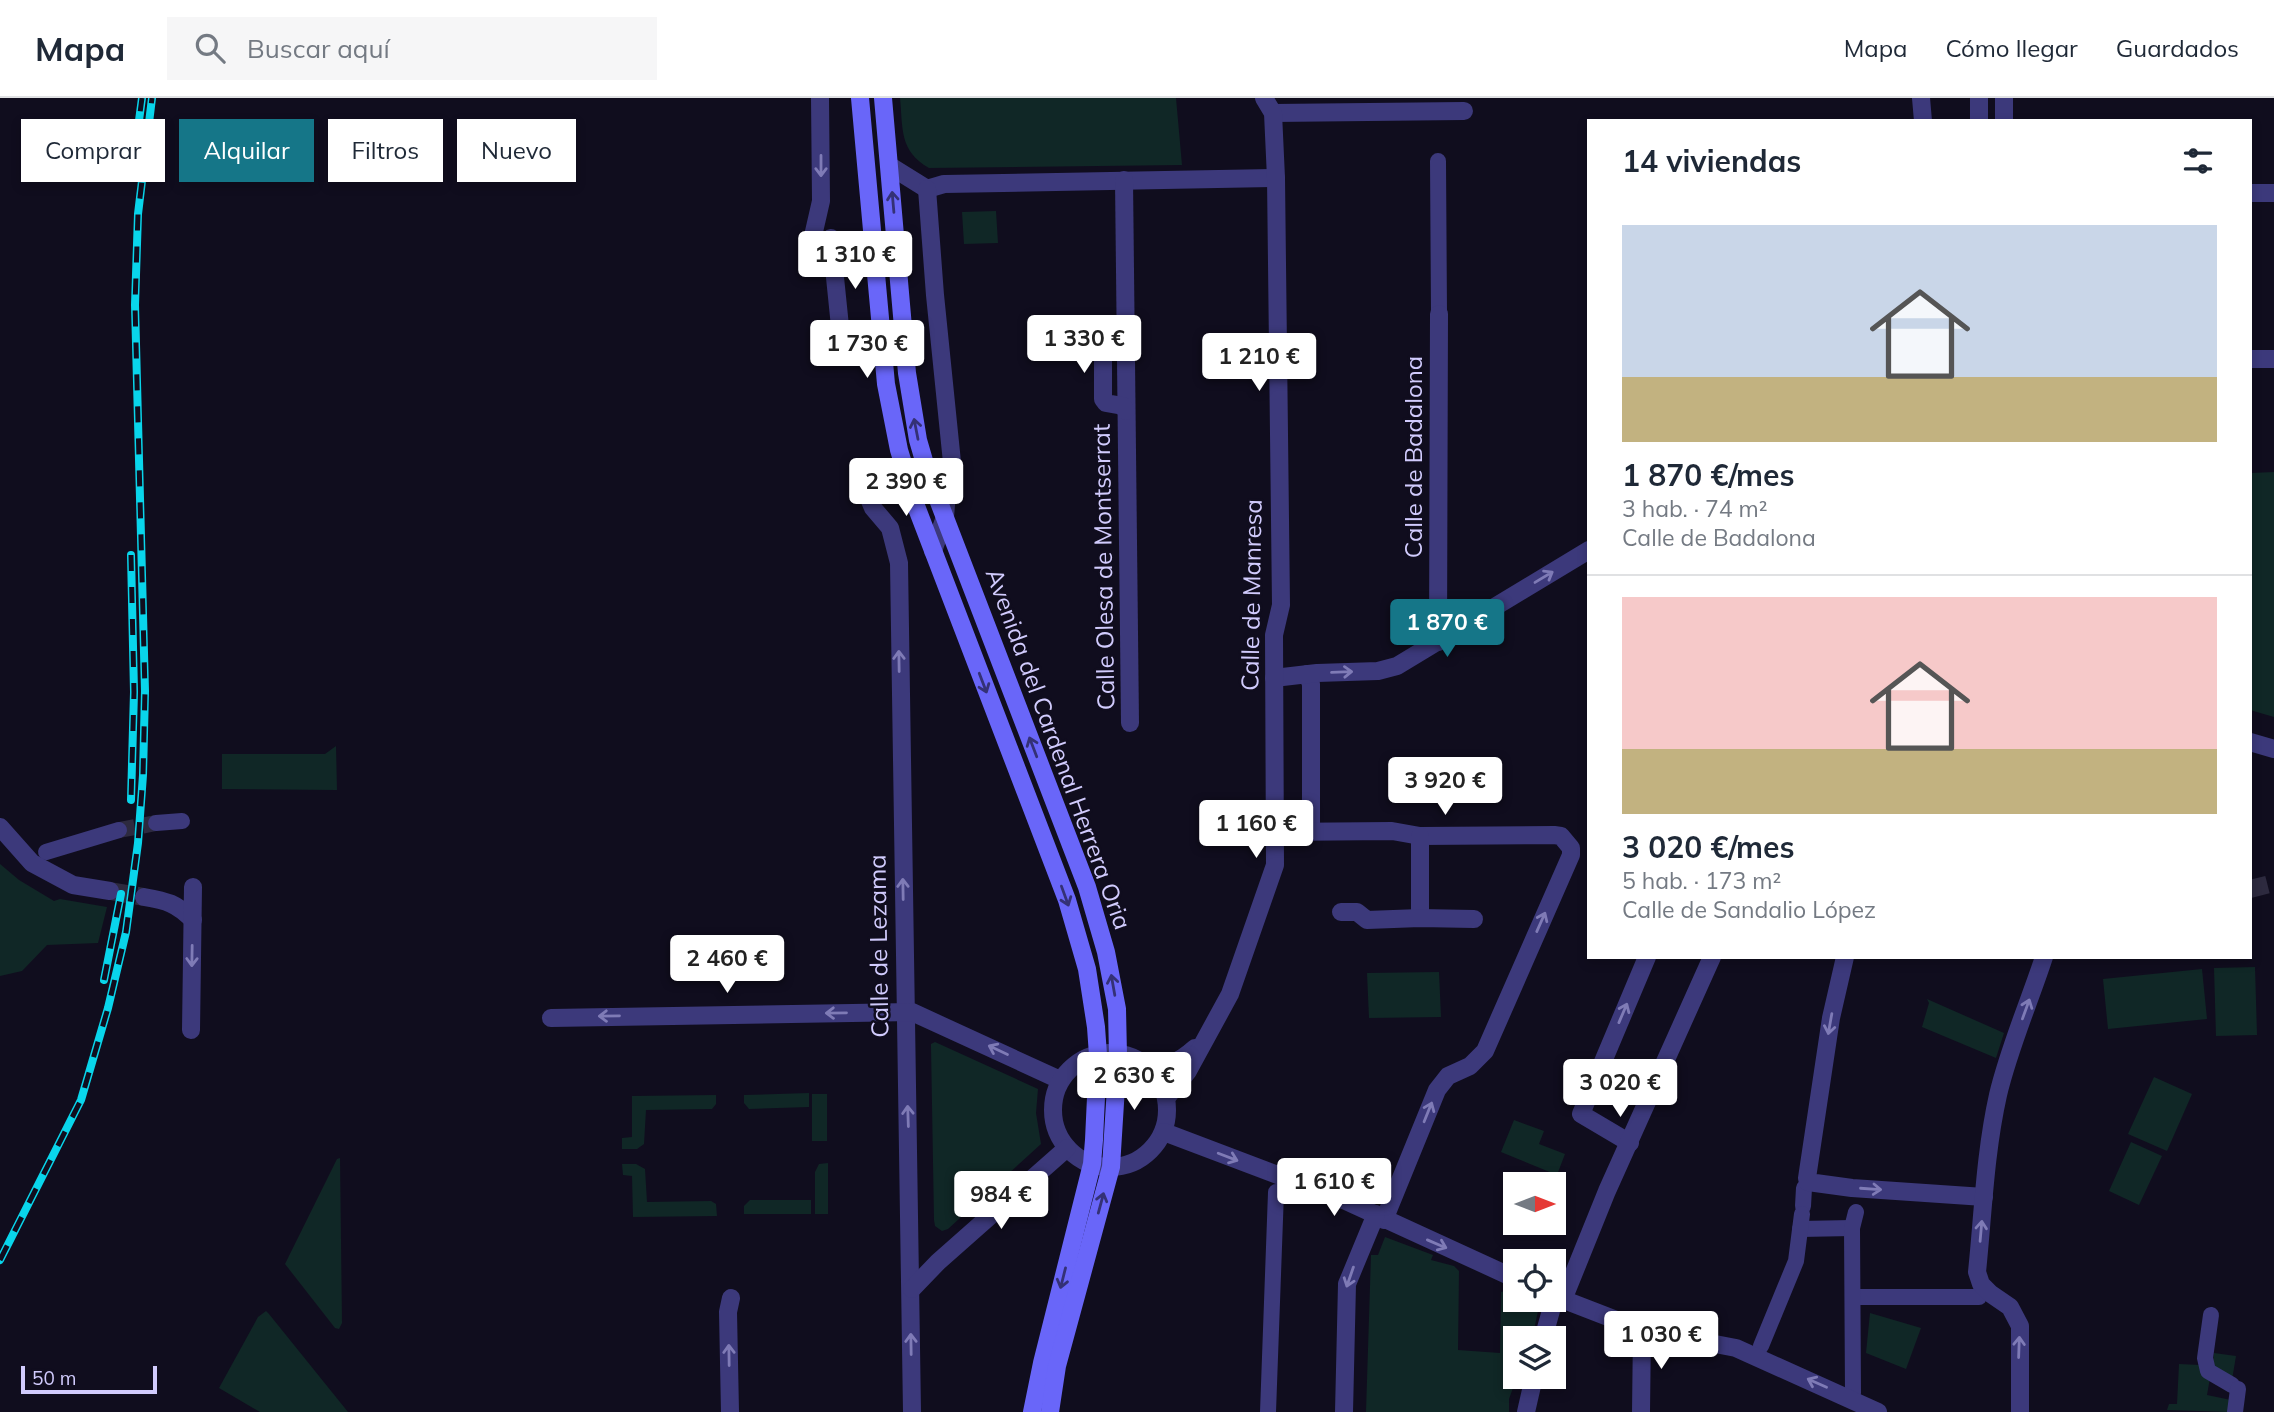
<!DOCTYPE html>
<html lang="es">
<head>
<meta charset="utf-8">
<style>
	:root { --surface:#fff; --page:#f6f6f7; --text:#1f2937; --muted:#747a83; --line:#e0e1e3; --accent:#157688 }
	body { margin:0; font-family:Mulish,sans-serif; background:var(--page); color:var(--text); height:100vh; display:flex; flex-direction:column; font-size:26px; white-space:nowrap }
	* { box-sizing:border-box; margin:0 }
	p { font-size:23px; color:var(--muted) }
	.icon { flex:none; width:38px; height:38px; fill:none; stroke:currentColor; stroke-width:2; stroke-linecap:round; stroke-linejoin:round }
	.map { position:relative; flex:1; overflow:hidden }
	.details { position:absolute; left:1587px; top:21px; width:665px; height:840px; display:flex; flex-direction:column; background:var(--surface); border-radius:0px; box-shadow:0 4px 10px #0003 }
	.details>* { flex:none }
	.banner { position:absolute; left:21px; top:21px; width:665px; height:63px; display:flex; gap:14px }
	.needle { width:46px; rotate:90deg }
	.fabs { position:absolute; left:1503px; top:1074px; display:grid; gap:14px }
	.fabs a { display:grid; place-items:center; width:63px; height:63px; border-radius:0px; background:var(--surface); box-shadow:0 4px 10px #0003; font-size:35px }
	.scale { position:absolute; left:21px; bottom:18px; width:136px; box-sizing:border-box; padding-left:7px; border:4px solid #d1cbfd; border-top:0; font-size:19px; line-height:24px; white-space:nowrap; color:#d1cbfd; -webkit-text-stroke:5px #100d1e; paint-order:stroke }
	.price { position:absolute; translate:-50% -60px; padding:0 16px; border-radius:7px; background:#fff; color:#222; font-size:23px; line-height:46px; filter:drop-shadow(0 2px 4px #0008) }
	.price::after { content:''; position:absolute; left:50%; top:42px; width:21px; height:16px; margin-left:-10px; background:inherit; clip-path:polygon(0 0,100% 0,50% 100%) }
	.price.current { background:var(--accent); color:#fff }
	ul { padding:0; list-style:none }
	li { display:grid; align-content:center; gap:14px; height:371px; padding:0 35px }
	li+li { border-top:2px solid var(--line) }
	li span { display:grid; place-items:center; height:217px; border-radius:0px; color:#555 }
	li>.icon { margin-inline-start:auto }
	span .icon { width:126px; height:126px; fill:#fffc; stroke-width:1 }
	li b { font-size:30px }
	h2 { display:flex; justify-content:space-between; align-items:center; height:84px; padding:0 35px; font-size:30px }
	.tag { padding:0 24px; border-radius:0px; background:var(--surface); box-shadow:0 4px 10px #0003; font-size:24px; line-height:63px }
	.tag.current { background:var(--accent); color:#fff }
	header { display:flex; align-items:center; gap:42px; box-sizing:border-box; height:98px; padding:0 35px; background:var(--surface); border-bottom:2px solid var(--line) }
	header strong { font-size:33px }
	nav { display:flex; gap:38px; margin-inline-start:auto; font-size:24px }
	.search { width:490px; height:63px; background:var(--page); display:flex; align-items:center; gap:18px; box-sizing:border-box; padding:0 24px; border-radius:0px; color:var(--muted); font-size:26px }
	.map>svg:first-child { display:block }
</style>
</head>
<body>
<header>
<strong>Mapa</strong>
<div class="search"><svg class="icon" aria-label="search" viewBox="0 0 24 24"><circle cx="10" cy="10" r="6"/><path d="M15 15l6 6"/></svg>Buscar aquí</div>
<nav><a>Mapa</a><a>Cómo llegar</a><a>Guardados</a></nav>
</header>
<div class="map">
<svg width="2274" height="1314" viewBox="0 0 2274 1314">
	<rect width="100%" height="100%" fill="#100d1e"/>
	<g fill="#102726">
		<path d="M 900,0 L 1176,0 L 1182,67 L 929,70 C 899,53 903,30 900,0 Z"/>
		<path d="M 996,113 L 998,145 L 964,146 L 962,114 Z"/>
		<path d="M 2274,374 L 2274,619 L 2250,612 L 2251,375 Z"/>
		<path d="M 336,648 L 337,692 L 222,691 L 222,656 L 325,656 Z"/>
		<path d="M 0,766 L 19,782 L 54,803 L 60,801 L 107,809 L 98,845 L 47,847 L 22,873 L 0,878 Z"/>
		<path d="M 2255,869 L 2257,937 L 2216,938 L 2214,870 Z"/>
		<path d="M 2202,871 L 2207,921 L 2108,931 L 2103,881 Z"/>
		<path d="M 1439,874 L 1441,919 L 1369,920 L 1367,875 Z"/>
		<path d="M 1927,901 L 2004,935 L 1996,960 L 1922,929 L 1929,905 Z"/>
		<path d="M 935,944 L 1038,991 L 1036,1015 L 1041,1046 L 948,1131 L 942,1133 L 935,1128 L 934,1122 L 931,949 L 931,946 Z"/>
		<path d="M 2154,979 L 2192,996 L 2167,1053 L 2128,1036 Z"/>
		<path d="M 809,995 L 809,1009 L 749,1011 L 744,1005 L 744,997 Z"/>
		<path d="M 827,996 L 827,1043 L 812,1043 L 812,996 Z"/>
		<path d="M 716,997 L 716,1006 L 712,1011 L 646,1012 L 644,1046 L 637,1051 L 622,1051 L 622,1040 L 632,1039 L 632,998 Z"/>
		<path d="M 1514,1022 L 1544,1033 L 1539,1046 L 1565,1056 L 1557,1077 L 1501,1054 Z"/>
		<path d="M 2131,1044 L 2162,1058 L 2139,1107 L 2109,1093 Z"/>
		<path d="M 340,1060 L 342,1225 L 339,1231 L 335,1230 L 285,1166 L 337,1061 Z"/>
		<path d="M 828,1065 L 828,1116 L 815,1116 L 815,1074 L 819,1066 Z"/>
		<path d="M 622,1066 L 636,1066 L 645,1071 L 647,1104 L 711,1103 L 716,1106 L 717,1118 L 633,1119 L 632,1078 L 623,1077 Z"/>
		<path d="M 750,1102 L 811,1102 L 811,1116 L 744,1116 L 744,1108 Z"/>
		<path d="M 1385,1139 L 1433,1157 L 1431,1162 L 1454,1168 L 1459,1173 L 1458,1252 L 1500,1255 L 1501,1194 L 1508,1192 L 1515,1194 L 1516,1202 L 1540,1204 L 1532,1241 L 1516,1241 L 1516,1279 L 1517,1279 L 1509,1301 L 1509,1314 L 1366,1314 L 1371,1157 L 1378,1157 Z"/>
		<path d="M 266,1213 L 269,1216 L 348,1314 L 260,1314 L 219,1290 L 258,1219 Z"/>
		<path d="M 1870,1215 L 1921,1230 L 1906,1271 L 1866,1255 Z"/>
		<path d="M 2214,1255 L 2236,1258 L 2232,1282 L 2217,1275 L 2213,1265 Z"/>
		<path d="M 2179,1266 L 2200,1267 L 2210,1280 L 2207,1297 L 2231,1302 L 2229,1314 L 2167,1312 L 2169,1306 L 2177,1306 Z"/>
	</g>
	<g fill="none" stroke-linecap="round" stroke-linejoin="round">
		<path stroke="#2d2a3f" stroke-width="16" stroke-dasharray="16 8" stroke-linecap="butt" d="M 119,732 L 156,725"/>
		<g stroke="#2d2a3f" stroke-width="18" stroke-dasharray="18 9" stroke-linecap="butt">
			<path d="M 2250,791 L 2274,785"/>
			<path d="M 110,793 L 144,799"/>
		</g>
		<g stroke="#3c397b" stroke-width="16">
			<path d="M 1438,63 L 1439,216"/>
			<path d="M 156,725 L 182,723"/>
			<path d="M 46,754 L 119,732"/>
			<path d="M 1803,1108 L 1804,1090"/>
			<path d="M 1800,1131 L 1852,1130"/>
			<path d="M 1853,1199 L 1979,1199"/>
			<path d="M 2211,1217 L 2205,1260 L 2208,1273 L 2232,1287"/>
			<path d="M 1761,1248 L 1796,1163 L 1802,1116"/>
			<path d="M 1853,1295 L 1852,1130 L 1856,1114"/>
			<path d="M 1268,1314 L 1276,1094"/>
			<path d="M 2235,1314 L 2238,1291"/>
		</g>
		<g stroke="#3c397b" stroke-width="18">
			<path d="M 1921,0 L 1923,23"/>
			<path d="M 1979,0 L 1979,23"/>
			<path d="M 2004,0 L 2004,23"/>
			<path d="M 1273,15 L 1464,13"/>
			<path d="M 890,68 L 927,91 L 944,86 L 1276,80"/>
			<path d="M 1124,82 L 1130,625"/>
			<path d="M 927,91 L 935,197 L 953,374 L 947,395 L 945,419 L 933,453"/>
			<path d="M 2250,95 L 2274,95"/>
			<path d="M 813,138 L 821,103 L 820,0"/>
			<path d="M 831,140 L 842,248"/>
			<path d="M 1126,238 L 1123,244 L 1106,248 L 1103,252 L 1103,301 L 1106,305 L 1123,308 L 1126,313"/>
			<path d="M 2250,261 L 2274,261"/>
			<path d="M 865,391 L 873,410 L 890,430 L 899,465 L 912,1314"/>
			<path d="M 1438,544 L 1439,216"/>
			<path d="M 1307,576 L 1311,586 L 1311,734"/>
			<path d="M 1274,580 L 1317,575 L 1378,573 L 1397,568 L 1589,452"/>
			<path d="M 2250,644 L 2274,651"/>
			<path d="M 0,729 L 32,765 L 73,787 L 110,793"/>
			<path d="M 1276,734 L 1392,733 L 1420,738 L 1554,737 L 1561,738 L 1571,750 L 1571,757 L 1485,953 L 1470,968 L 1448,978 L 1437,992 L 1384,1122"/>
			<path d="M 1420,738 L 1420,820"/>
			<path d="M 144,799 C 167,803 176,805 193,822"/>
			<path d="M 1341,814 L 1357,814 L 1367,822 L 1420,820 L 1474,821"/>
			<path d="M 1845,859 L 1831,920 L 1807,1080 L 1808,1084 L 1852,1090 L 1984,1099"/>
			<path d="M 551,920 L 912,914 L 1060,982"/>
			<path d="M 191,932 L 193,789"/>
			<circle cx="1110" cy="1012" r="57"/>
			<path d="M 1146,967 C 1170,967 1177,966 1195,950"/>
			<path d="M 1167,999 L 1188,973 L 1230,896 L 1275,767 L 1274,537 L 1281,507 L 1276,80 L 1273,15 L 1264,0"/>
			<path d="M 1164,1034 L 1346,1103 L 1516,1181"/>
			<path d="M 1630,1045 L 1581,1016 L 1647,859"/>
			<path d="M 912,1191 L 938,1164 L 1067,1050"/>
			<path d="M 1554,1198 L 1642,1232 L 1736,1250 L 1878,1314"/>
			<path d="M 1543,1241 L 1552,1209 L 1565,1197 L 1607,1093 L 1712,859"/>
			<path d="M 730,1314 L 728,1214 L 731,1200"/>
			<path d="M 1344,1314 L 1347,1186 L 1376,1116"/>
			<path d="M 1526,1314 L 1534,1279"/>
			<path d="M 1641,1314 L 1642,1232"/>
			<path d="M 2020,1314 L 2020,1228 L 2010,1209 L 1991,1196 L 1981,1186 L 1977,1174 C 1983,1116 1985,1055 1998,997 C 2009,950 2029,905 2044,859"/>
		</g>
		<g stroke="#6966f9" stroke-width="18">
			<path d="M 860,0 L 886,286 L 899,352 L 916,408 L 1067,802 L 1087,871 L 1096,929 L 1098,957 L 1094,1042 L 1092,1066 L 1042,1265 L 1032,1314"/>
			<path d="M 883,0 L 907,275 L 918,342 L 927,373 L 1087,789 L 1106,854 L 1117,911 L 1118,957 L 1111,1069 L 1057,1268 L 1050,1314"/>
		</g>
		<g stroke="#09d5eb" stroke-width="8">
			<g id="rail">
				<path d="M 136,45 L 142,0"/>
				<path d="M 131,457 L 134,594 L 131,702"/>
				<path d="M 104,882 L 121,796"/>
				<path d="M 0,1162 L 81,1002 L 108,910 L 126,834 L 138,745 L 143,677 L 145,593 L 135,207 L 138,116 L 152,0"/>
			</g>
		</g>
		<use href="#rail" stroke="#100d1e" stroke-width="5" stroke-dasharray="16" stroke-linecap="butt"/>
	</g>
	<defs><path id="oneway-shaft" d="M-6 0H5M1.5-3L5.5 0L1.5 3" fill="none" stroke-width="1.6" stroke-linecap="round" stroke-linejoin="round" transform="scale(1.75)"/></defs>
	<g stroke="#7f7bb6">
		<use href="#oneway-shaft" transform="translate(821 68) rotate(90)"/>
		<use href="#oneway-shaft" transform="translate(1544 479) rotate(-31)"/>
		<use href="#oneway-shaft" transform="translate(899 563) rotate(-91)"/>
		<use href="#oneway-shaft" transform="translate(1342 574) rotate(-2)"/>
		<use href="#oneway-shaft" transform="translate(903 791) rotate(-91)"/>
		<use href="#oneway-shaft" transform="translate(1541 824) rotate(-66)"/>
		<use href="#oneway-shaft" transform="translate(192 858) rotate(91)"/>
		<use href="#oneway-shaft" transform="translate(2026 911) rotate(-70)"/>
		<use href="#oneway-shaft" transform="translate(836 915) rotate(179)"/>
		<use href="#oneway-shaft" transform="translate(1623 915) rotate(-67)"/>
		<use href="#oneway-shaft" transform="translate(609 918) rotate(179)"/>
		<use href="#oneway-shaft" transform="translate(1830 926) rotate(100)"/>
		<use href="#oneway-shaft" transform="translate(998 952) rotate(-155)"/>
		<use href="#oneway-shaft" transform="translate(1428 1014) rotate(-68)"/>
		<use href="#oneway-shaft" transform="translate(908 1018) rotate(-92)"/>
		<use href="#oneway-shaft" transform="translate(1228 1059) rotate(21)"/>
		<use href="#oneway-shaft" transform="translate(1871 1091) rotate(4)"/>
		<use href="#oneway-shaft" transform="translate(1981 1133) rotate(-85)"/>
		<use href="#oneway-shaft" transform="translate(1437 1146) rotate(23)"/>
		<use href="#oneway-shaft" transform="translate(1350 1179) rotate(109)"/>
		<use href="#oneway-shaft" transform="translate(911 1246) rotate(-91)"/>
		<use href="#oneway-shaft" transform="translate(2019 1249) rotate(-88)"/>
		<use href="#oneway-shaft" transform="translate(729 1257) rotate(-91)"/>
		<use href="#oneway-shaft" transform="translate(1817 1285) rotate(-156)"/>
	</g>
	<g stroke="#343176">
		<use href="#oneway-shaft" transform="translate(893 104) rotate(-95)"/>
		<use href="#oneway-shaft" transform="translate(916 331) rotate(-101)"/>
		<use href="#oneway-shaft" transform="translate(983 585) rotate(69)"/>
		<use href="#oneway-shaft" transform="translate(1033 649) rotate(-111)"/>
		<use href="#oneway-shaft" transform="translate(1065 798) rotate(70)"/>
		<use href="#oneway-shaft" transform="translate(1113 887) rotate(-100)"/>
		<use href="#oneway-shaft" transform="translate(1101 1105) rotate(-75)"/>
		<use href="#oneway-shaft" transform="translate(1063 1180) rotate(104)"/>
	</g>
	<g text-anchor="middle" stroke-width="5" stroke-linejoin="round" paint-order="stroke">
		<g font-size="24" fill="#d1cbfd" stroke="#100d1e">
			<text transform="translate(1414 359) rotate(-90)" y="8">Calle de Badalona</text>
			<text transform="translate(1104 469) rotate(-91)" y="8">Calle Olesa de Montserrat</text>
			<text transform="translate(1252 497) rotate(-89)" y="8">Calle de Manresa</text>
			<text transform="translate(1058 651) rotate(70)" y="8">Avenida del Cardenal Herrera Oria</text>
			<text transform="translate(879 848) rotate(-91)" y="8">Calle de Lezama</text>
		</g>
	</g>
</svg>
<div class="fabs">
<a><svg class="needle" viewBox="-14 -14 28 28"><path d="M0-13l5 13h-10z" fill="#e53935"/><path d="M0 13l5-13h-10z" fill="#747a83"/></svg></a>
<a><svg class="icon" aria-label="locate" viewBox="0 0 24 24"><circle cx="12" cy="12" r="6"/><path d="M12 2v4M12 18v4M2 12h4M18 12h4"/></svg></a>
<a><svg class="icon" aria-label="layers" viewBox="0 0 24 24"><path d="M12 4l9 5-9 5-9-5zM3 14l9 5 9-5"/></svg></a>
</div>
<div class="scale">50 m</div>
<b class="price" style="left:855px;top:193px">1 310 €</b>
<b class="price" style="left:1084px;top:277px">1 330 €</b>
<b class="price" style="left:867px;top:282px">1 730 €</b>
<b class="price" style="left:1259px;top:295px">1 210 €</b>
<b class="price" style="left:906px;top:420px">2 390 €</b>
<b class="price current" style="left:1447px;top:561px">1 870 €</b>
<b class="price" style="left:1445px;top:719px">3 920 €</b>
<b class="price" style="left:1256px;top:762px">1 160 €</b>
<b class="price" style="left:727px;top:897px">2 460 €</b>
<b class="price" style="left:1134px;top:1014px">2 630 €</b>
<b class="price" style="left:1620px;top:1021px">3 020 €</b>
<b class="price" style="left:1334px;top:1120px">1 610 €</b>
<b class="price" style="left:1001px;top:1133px">984 €</b>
<b class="price" style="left:1661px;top:1273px">1 030 €</b>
<div class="banner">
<a class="tag">Comprar</a>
<a class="tag current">Alquilar</a>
<a class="tag">Filtros</a>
<a class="tag">Nuevo</a>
</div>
<section class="details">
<h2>14 viviendas<svg class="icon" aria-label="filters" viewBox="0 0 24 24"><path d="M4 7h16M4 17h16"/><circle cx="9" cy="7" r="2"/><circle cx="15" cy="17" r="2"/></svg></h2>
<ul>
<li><span style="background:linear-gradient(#c9d6e8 70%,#c2b280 0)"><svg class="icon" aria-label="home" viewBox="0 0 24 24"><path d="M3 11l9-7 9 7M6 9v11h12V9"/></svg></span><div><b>1 870 €/mes</b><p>3 hab. · 74 m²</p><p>Calle de Badalona</p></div></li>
<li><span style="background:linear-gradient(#f6c9c9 70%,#c2b280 0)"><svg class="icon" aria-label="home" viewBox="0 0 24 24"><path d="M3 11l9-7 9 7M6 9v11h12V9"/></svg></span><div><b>3 020 €/mes</b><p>5 hab. · 173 m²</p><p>Calle de Sandalio López</p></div></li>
</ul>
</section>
</div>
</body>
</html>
